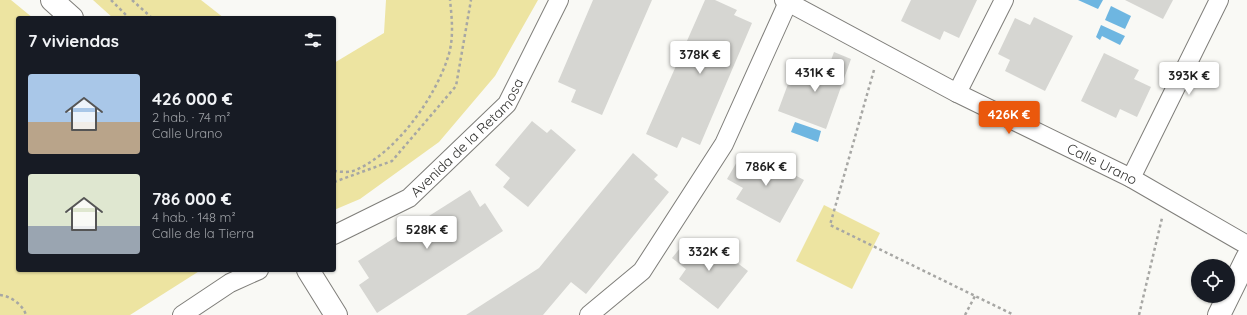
<!DOCTYPE html>
<html lang="es">
<head>
<meta charset="utf-8">
<style>
	:root { --surface:#171b24; --page:#242831; --text:#f1f3f6; --muted:#9ea1a6; --accent:#ea580c }
	body { margin:0; font-family:Quicksand,sans-serif; background:var(--page); color:var(--text); height:100vh; display:flex; flex-direction:column; font-size:15px; white-space:nowrap }
	* { box-sizing:border-box; margin:0 }
	p { font-size:13px; color:var(--muted) }
	.icon { flex:none; width:22px; height:22px; fill:none; stroke:currentColor; stroke-width:2; stroke-linecap:round; stroke-linejoin:round }
	.map { position:relative; flex:1; overflow:hidden }
	.side { position:absolute; left:16px; top:16px; width:320px; height:256px; display:flex; flex-direction:column; background:var(--surface); border-radius:4px; box-shadow:0 1px 3px #0004 }
	.side>* { flex:none }
	.controls { position:absolute; left:1191px; top:259px; display:grid; gap:8px }
	.controls a { display:grid; place-items:center; width:44px; height:44px; border-radius:50%; background:var(--surface); box-shadow:0 1px 3px #0004; font-size:20px }
	.price { position:absolute; translate:-50% -34px; padding:0 9px; border-radius:4px; background:#fff; color:#222; font-size:13px; line-height:26px; filter:drop-shadow(0 1px 2px #0008) }
	.price::after { content:''; position:absolute; left:50%; top:24px; width:12px; height:9px; margin-left:-6px; background:inherit; clip-path:polygon(0 0,100% 0,50% 100%) }
	.price.current { background:var(--accent); color:#fff }
	ul { padding:0; list-style:none }
	li { display:flex; align-items:center; gap:12px; height:100px; padding:0 12px }
	li span { display:grid; place-items:center; flex:none; width:112px; height:80px; border-radius:4px; color:#555 }
	li>.icon { margin-inline-start:auto }
	span .icon { width:48px; height:48px; fill:#fffc; stroke-width:1 }
	li b { font-size:17px }
	h2 { display:flex; justify-content:space-between; align-items:center; height:48px; padding:0 12px; font-size:17px }
	.map>svg:first-child { display:block }
</style>
</head>
<body>
<div class="map">
<svg width="1247" height="315" viewBox="0 0 1247 315">
	<rect width="100%" height="100%" fill="#f9f9f5"/>
	<g fill="#ede4a1">
		<path d="M 0,0 L 11,0 L 33,18 L 18,18 L 18,270 L 201,270 L 130,315 L 0,315 Z"/>
		<path d="M 93,0 L 201,0 L 224,18 L 113,18 Z"/>
		<path d="M 386,0 L 538,0 L 495,76 L 439,142 L 360,199 L 334,210 L 334,63 L 384,33 Z"/>
		<path d="M 824,205 L 880,233 L 852,289 L 796,261 Z"/>
	</g>
	<g fill="#6eb6e1">
		<path d="M 1078,0 L 1103,0 L 1098,9 Z"/>
		<path d="M 1111,6 L 1131,16 L 1125,29 L 1105,20 Z"/>
		<path d="M 1101,25 L 1125,36 L 1120,45 L 1102,36 L 1100,40 L 1096,37 Z"/>
		<path d="M 795,122 L 821,131 L 818,142 L 791,132 Z"/>
	</g>
	<g fill="#d6d6d2">
		<path d="M 593,0 L 652,0 L 602,115 L 571,102 L 576,90 L 558,82 Z"/>
		<path d="M 705,0 L 715,0 L 737,10 L 734,15 L 752,23 L 700,145 L 682,137 L 677,148 L 646,134 Z"/>
		<path d="M 911,0 L 977,0 L 959,38 L 944,31 L 940,40 L 901,21 Z"/>
		<path d="M 1125,0 L 1173,0 L 1163,19 Z"/>
		<path d="M 1034,17 L 1073,36 L 1045,91 L 1005,71 L 1010,60 L 998,54 L 1015,18 L 1030,25 Z"/>
		<path d="M 834,52 L 851,59 L 826,129 L 778,111 L 788,84 L 792,85 L 799,68 L 825,77 Z"/>
		<path d="M 1104,53 L 1139,70 L 1134,79 L 1151,87 L 1137,117 L 1120,109 L 1116,118 L 1081,101 Z"/>
		<path d="M 532,121 L 547,133 L 551,129 L 576,150 L 528,207 L 503,187 L 510,178 L 495,165 Z"/>
		<path d="M 633,153 L 658,175 L 654,179 L 669,192 L 586,294 L 571,282 L 543,315 L 466,315 L 539,268 Z"/>
		<path d="M 759,156 L 804,180 L 780,223 L 736,199 L 743,188 L 727,179 L 738,160 L 752,168 Z"/>
		<path d="M 470,190 L 480,207 L 485,203 L 503,231 L 377,313 L 359,285 L 369,278 L 358,261 Z"/>
		<path d="M 707,240 L 748,271 L 718,309 L 679,279 L 686,269 L 672,258 L 686,241 L 699,251 Z"/>
	</g>
	<g fill="none" stroke-linecap="round" stroke-linejoin="round">
		<g stroke="#7f7e7a" stroke-width="20">
			<g id="street">
				<path id="s1" d="M 784,0 L 957,93 L 1131,178 L 1247,245"/>
				<path d="M 957,93 L 1004,0"/>
				<path d="M 1131,178 L 1219,0"/>
				<path id="s2" d="M 334,235 L 409,198 L 507,104 L 559,0"/>
				<path d="M 182,315 L 230,283 L 259,270"/>
				<path d="M 589,315 L 642,271 L 724,144 L 789,0"/>
			</g>
		</g>
		<g stroke="#7f7e7a" stroke-width="24">
			<g id="secondary">
				<path d="M 52,0 L 72,18"/>
				<path d="M 308,270 L 336,315"/>
				<path d="M 1219,315 L 1247,258"/>
			</g>
		</g>
		<g stroke="#a7a7a4" stroke-width="2.5" stroke-dasharray="3 3" stroke-linecap="butt">
			<path d="M 111,0 L 129,18"/>
			<path d="M 132,0 L 152,18"/>
			<path d="M 874,70 L 830,225 L 1014,315"/>
			<path d="M 334,171 C 342,172 351,173 358,169 C 397,151 435,98 448,57 C 454,39 452,19 450,0"/>
			<path d="M 334,182 L 392,161 L 456,86 L 471,0"/>
			<path d="M 0,295 C 11,296 23,305 26,315"/>
			<path d="M 965,315 L 975,296"/>
			<path d="M 1139,315 L 1162,218"/>
		</g>
		<use href="#street" stroke="#fff" stroke-width="18"/>
		<use href="#secondary" stroke="#fff" stroke-width="22"/>
	</g>
	<g text-anchor="middle" stroke-width="3" stroke-linejoin="round" paint-order="stroke">
		<g font-size="14" fill="#333331" stroke="#f9f9f5">
			<text dy="5" stroke="none"><textPath href="#s2" startOffset="168">Avenida de la Retamosa</textPath></text>
			<text dy="5" stroke="none"><textPath href="#s1" startOffset="358">Calle Urano</textPath></text>
		</g>
	</g>
</svg>
<div class="controls">
<a><svg class="icon" aria-label="locate" viewBox="0 0 24 24"><circle cx="12" cy="12" r="6"/><path d="M12 2v4M12 18v4M2 12h4M18 12h4"/></svg></a>
</div>
<b class="price" style="left:700px;top:75px">378K €</b>
<b class="price" style="left:815px;top:93px">431K €</b>
<b class="price" style="left:1189px;top:96px">393K €</b>
<b class="price current" style="left:1009px;top:135px">426K €</b>
<b class="price" style="left:766px;top:187px">786K €</b>
<b class="price" style="left:427px;top:250px">528K €</b>
<b class="price" style="left:709px;top:272px">332K €</b>
<section class="side">
<h2>7 viviendas<svg class="icon" aria-label="filters" viewBox="0 0 24 24"><path d="M4 7h16M4 17h16"/><circle cx="9" cy="7" r="2"/><circle cx="15" cy="17" r="2"/></svg></h2>
<ul>
<li><span style="background:linear-gradient(#a9c7e8 60%,#b9a48a 0)"><svg class="icon" aria-label="home" viewBox="0 0 24 24"><path d="M3 11l9-7 9 7M6 9v11h12V9"/></svg></span><div><b>426 000 €</b><p>2 hab. · 74 m²</p><p>Calle Urano</p></div></li>
<li><span style="background:linear-gradient(#dfe7d0 65%,#9aa5b1 0)"><svg class="icon" aria-label="home" viewBox="0 0 24 24"><path d="M3 11l9-7 9 7M6 9v11h12V9"/></svg></span><div><b>786 000 €</b><p>4 hab. · 148 m²</p><p>Calle de la Tierra</p></div></li>
</ul>
</section>
</div>
</body>
</html>
